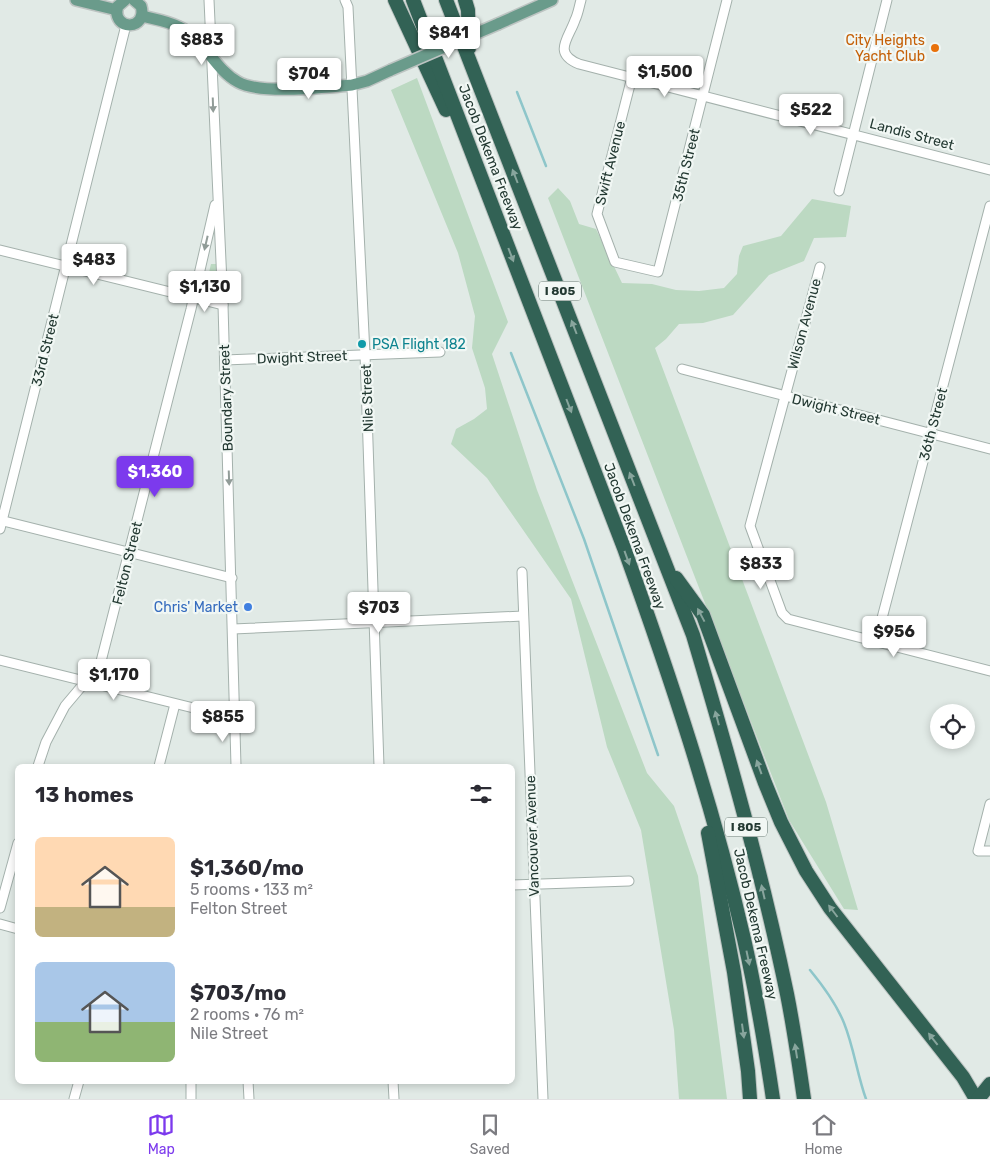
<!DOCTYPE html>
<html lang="en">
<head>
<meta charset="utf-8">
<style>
	:root { --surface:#fff; --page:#f7f7f7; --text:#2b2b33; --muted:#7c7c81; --line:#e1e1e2; --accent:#7c3aed }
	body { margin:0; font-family:Rubik,sans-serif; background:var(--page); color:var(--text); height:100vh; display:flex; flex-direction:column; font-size:19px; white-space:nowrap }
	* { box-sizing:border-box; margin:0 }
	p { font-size:16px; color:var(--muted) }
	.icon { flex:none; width:28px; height:28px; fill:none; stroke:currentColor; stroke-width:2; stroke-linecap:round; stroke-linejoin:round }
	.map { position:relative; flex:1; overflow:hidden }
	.sheet { position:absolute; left:15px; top:764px; width:500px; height:320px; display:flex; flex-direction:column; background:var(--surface); border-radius:8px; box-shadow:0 2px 8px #0003 }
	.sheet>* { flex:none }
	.tools { position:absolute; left:930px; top:704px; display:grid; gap:10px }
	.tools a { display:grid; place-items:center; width:45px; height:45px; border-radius:50%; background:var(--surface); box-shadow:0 2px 8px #0003; font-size:25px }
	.price { position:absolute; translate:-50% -42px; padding:0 11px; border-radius:5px; background:#fff; color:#222; font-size:16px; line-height:32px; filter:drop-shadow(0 1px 2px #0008) }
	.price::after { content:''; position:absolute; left:50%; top:30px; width:15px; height:11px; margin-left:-8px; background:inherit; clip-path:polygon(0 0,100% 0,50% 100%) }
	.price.active { background:var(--accent); color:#fff }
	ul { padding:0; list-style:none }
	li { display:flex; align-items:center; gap:15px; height:125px; padding:0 20px }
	li span { display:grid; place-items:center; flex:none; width:140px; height:100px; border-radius:8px; color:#555 }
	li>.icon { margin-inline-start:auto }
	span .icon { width:60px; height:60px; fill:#fffc; stroke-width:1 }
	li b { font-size:21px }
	h2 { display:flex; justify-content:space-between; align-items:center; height:60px; padding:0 20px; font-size:21px }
	.dock { display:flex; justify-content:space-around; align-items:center; height:70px; border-top:1px solid var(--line); background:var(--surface); font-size:14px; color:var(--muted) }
	.dock a { display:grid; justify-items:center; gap:2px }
	.dock .active { color:var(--accent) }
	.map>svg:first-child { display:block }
</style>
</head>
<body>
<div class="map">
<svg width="990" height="1099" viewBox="0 0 990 1099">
	<rect width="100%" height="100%" fill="#e1eae6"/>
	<g fill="#bcd9c2">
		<path d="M 417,78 L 508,322 L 492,354 L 537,490 L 647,773 L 674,806 L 698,876 L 727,1099 L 679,1099 L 674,1030 L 641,830 L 607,747 L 571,599 L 487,478 L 451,444 L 456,429 L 474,419 L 487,409 L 485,388 L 472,348 L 475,316 L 458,253 L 391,90 Z"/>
		<path d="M 558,188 L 570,201 L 579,224 L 596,229 L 622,283 L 652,284 L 676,290 L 699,291 L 724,288 L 737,274 L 739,256 L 743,246 L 781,236 L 812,199 L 851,206 L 846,237 L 814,238 L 804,261 L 769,275 L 733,315 L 703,323 L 679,324 L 666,339 L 655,348 L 826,802 L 858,910 L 844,909 L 789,820 L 548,198 Z"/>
		<path d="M 211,264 L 217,264 L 218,293 L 215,297 L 204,293 Z"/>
	</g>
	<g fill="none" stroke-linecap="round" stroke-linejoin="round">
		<g stroke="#8ec6ca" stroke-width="2.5">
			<path d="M 517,92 L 546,166"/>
			<path d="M 511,353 L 584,539 L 658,755"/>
			<path d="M 810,970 C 824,987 836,1003 844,1023 C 854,1048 857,1074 866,1099"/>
		</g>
		<g stroke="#a4b1ac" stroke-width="11">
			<g id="minor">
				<path d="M 209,0 L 223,305 L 236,766"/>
				<path d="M 345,0 L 348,7 L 365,354 L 379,766"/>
				<path d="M 581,0 C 579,7 578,14 575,20 C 569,38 552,53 579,64 L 990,170"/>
				<path d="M 632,77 L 597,214 L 615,262 L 658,272 L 727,0"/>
				<path d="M 839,191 L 887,0"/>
				<path d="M 0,250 L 223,305"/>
				<path d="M 820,267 L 750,526 L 782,613 L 788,619 L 990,671"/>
				<path d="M 225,360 L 440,352"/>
				<path d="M 682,369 L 990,449"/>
				<path d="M 0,520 L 232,578"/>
				<path d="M 0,529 L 126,25"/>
				<path d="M 522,572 L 543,1099"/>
				<path d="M 233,629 L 523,616"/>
				<path d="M 876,641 L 990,206"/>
				<path d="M 0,660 L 234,718"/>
				<path d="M 38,766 L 46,742 L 65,706 L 81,687 L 91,683 L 97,677 L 191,309 L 215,205"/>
				<path d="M 159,766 L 175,704"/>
				<path d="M 990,804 L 978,851 L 990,851"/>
				<path d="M 512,885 L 629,881"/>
				<path d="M 0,908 L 18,843"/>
				<path d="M 0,924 L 18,929"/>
				<path d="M 191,1081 L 191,1099"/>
				<path d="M 248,1081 L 249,1099"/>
				<path d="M 393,1081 L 394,1099"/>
				<path d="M 74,1099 L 79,1081"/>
			</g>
		</g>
		<g stroke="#bdc4c2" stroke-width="14">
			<g id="major">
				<path d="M 76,0 L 117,10"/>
				<path d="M 125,0 L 117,7 C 113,32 148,30 141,6 L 134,0"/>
				<path d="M 142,16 C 154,19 168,21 179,27 C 204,38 214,69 238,82 C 261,95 324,87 352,85 L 367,81 L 391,70"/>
				<path d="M 498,24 L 552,0"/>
			</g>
		</g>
		<g stroke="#bdc4c2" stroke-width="16">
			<g id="highway">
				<path d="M 395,0 L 446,110"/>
				<path d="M 413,0 L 624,548 C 670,676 713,805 744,939 C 756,992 765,1045 773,1099"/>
				<path d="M 446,0 L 693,635 C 728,753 762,873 787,994 C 794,1029 799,1064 804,1099"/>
				<path d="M 465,0 L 468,10 L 469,48"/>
				<path d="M 676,578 L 703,615 L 765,783 L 781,822 L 806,871 L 830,908 L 963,1077 L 976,1099"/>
				<path d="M 708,833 L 734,972 L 748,1071 L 750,1099"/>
				<path d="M 978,1099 L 990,1084"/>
			</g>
		</g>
		<use href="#minor" stroke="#fff" stroke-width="9"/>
		<use href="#major" stroke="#6a9b8b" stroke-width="11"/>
		<use href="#highway" stroke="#326255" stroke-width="14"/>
		<g stroke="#bdc4c2" stroke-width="14" stroke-linecap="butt">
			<path id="major-bridge" d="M 391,70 L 498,24"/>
		</g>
		<use href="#major-bridge" stroke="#6a9b8b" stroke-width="11"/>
	</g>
	<defs><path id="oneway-solid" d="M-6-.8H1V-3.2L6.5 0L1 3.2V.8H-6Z" transform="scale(1.25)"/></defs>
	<g fill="#919c98">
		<use href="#oneway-solid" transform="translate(213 105) rotate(88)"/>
		<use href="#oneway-solid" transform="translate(206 243) rotate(103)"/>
		<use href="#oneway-solid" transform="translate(229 478) rotate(88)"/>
	</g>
	<g fill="#88a59d">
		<use href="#oneway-solid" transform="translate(515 176) rotate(-111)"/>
		<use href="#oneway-solid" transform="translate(511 255) rotate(69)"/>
		<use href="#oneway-solid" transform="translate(574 327) rotate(-111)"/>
		<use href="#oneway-solid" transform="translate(569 406) rotate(69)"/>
		<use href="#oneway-solid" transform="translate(632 479) rotate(-111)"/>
		<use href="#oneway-solid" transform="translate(627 558) rotate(70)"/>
		<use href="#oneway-solid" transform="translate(701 615) rotate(-118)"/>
		<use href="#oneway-solid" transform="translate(717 718) rotate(-105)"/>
		<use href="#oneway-solid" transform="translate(759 767) rotate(-110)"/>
		<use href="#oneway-solid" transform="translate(763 892) rotate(-103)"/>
		<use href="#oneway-solid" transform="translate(833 911) rotate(-127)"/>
		<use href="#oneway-solid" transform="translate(748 958) rotate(78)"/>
		<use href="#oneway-solid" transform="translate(743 1031) rotate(82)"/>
		<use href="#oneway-solid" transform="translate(933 1039) rotate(-128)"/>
		<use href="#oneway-solid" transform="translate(796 1051) rotate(-99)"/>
	</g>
	<circle fill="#e8710a" stroke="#f1f7f4" stroke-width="2" cx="935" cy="48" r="5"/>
	<circle fill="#0f9aa8" stroke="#f1f7f4" stroke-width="2" cx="362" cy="344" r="5"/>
	<circle fill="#3f7fe0" stroke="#f1f7f4" stroke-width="2" cx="248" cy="607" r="5"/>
	<g text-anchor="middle" stroke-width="4.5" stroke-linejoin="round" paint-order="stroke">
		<g fill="#f1f7f4" stroke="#61726c" stroke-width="1">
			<rect x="539" y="281.5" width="42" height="19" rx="4"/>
			<rect x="725" y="817.5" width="42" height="19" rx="4"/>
		</g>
		<g font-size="12" font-weight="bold" fill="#233932">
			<text x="560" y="295">I 805</text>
			<text x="746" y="831">I 805</text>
		</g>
		<g font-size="14" fill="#c56008" stroke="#f1f7f4" text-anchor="end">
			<text x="925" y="45">City Heights<tspan x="925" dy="16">Yacht Club</tspan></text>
		</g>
		<g font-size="14" fill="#233932" stroke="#f1f7f4">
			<text transform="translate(912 134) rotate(15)" y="5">Landis Street</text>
			<text transform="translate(491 157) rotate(69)" y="5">Jacob Dekema Freeway</text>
			<text transform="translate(610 163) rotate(-76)" y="5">Swift Avenue</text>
			<text transform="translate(686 165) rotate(-76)" y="5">35th Street</text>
			<text transform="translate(804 324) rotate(-75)" y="5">Wilson Avenue</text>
			<text transform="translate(45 350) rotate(-76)" y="5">33rd Street</text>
			<text transform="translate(302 357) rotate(-2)" y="5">Dwight Street</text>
			<text transform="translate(226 398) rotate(-92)" y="5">Boundary Street</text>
			<text transform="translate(367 398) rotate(-92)" y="5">Nile Street</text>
			<text transform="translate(836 409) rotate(14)" y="5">Dwight Street</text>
			<text transform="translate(933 424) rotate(-75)" y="5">36th Street</text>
			<text transform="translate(635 536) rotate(70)" y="5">Jacob Dekema Freeway</text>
			<text transform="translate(127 563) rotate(-76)" y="5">Felton Street</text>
			<text transform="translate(532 836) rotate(-92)" y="5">Vancouver Avenue</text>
			<text transform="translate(756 924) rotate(77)" y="5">Jacob Dekema Freeway</text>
		</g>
		<g font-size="14" fill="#0d838f" stroke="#f1f7f4" text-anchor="start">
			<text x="372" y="349">PSA Flight 182</text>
		</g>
		<g font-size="14" fill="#366cbe" stroke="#f1f7f4" text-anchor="end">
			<text x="238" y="612">Chris' Market</text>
		</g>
	</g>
</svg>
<div class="tools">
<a><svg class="icon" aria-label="locate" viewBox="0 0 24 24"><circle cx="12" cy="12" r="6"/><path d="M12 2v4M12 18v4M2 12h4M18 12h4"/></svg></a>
</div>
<b class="price" style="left:449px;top:59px">$841</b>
<b class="price" style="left:202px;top:66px">$883</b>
<b class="price" style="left:665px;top:98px">$1,500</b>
<b class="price" style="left:309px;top:100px">$704</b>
<b class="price" style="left:811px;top:136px">$522</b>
<b class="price" style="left:94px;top:286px">$483</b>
<b class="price" style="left:205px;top:313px">$1,130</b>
<b class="price active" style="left:155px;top:498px">$1,360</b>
<b class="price" style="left:761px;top:590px">$833</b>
<b class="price" style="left:379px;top:634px">$703</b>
<b class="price" style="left:894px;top:658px">$956</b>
<b class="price" style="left:114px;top:701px">$1,170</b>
<b class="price" style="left:223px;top:743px">$855</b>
<section class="sheet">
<h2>13 homes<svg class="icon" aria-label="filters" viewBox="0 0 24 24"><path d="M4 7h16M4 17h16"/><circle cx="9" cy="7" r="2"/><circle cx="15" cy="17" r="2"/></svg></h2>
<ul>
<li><span style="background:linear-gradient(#ffd9b3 70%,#c2b280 0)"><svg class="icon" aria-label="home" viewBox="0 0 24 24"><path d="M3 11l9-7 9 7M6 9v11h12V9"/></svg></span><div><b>$1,360/mo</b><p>5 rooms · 133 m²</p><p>Felton Street</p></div></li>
<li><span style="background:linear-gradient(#a9c7e8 60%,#8fb573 0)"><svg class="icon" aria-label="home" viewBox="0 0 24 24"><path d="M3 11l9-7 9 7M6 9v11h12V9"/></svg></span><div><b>$703/mo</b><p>2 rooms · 76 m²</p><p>Nile Street</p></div></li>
</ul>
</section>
</div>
<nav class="dock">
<a class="active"><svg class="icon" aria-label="map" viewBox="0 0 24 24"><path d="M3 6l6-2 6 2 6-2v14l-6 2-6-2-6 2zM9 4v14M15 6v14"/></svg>Map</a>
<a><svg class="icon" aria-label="saved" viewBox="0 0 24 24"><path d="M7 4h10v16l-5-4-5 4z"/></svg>Saved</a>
<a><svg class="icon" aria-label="home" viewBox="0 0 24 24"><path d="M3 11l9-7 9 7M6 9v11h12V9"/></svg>Home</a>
</nav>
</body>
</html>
